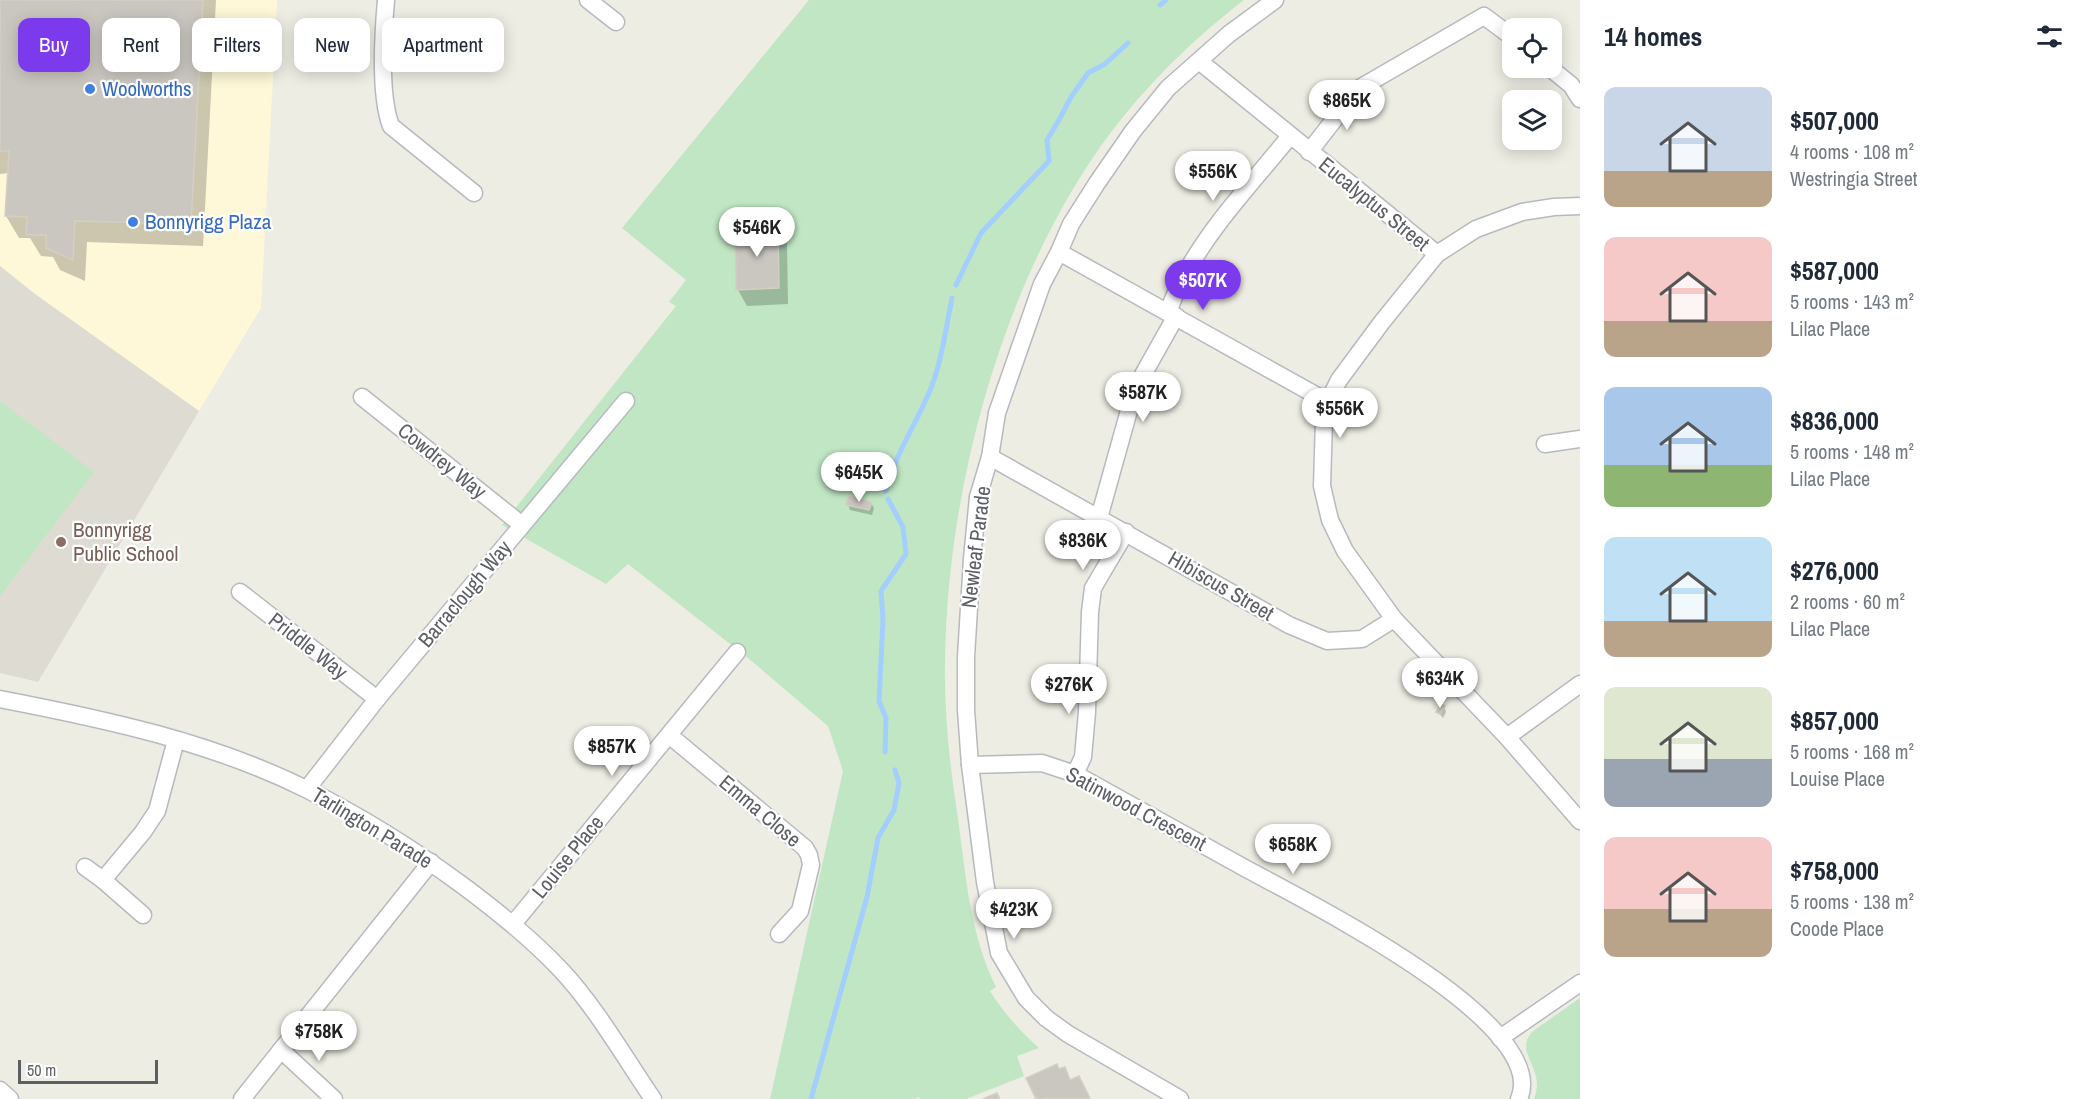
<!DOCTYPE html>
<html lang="en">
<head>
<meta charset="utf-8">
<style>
	:root { --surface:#fff; --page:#f6f6f7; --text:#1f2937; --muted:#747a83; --accent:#7c3aed }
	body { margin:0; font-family:"Archivo Narrow",sans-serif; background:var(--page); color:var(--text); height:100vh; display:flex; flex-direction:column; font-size:22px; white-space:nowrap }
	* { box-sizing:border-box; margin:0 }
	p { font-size:20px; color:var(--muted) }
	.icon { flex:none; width:33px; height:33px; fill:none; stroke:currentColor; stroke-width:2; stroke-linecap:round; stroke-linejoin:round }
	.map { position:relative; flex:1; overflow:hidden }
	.side { display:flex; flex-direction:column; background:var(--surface); width:510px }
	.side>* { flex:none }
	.top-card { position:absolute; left:18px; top:18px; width:570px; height:54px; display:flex; gap:12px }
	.controls { position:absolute; left:1502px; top:18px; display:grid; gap:12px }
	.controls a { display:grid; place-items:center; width:60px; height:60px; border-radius:12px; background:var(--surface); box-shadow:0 3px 15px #0003; font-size:30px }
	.scale { position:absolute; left:18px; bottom:15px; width:140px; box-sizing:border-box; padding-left:6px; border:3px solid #5c5f64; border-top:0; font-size:16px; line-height:21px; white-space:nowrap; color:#5c5f64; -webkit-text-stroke:4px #fff; paint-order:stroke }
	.price { position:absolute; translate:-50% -51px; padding:0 14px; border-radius:21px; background:#fff; color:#222; font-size:20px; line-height:39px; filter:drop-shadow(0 2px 3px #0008) }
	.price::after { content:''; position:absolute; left:50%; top:36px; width:18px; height:14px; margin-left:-9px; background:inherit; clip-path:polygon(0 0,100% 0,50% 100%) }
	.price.selected { background:var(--accent); color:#fff }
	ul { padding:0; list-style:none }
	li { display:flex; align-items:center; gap:18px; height:150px; padding:0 24px }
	li span { display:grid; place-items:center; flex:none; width:168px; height:120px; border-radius:12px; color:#555 }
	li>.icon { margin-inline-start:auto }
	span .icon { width:72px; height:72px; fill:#fffc; stroke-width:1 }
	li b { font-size:26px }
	h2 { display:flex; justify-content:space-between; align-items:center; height:72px; padding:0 24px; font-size:26px }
	.chip { padding:0 21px; border-radius:12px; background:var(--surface); box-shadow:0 3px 15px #0003; font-size:21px; line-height:54px }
	.chip.selected { background:var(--accent); color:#fff }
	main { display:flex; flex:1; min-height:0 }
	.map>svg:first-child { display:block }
</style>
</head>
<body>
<main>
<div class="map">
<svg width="1580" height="1099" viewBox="0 0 1580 1099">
	<rect width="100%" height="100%" fill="#eeede4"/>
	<path fill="#fef8d9" d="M 0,0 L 277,0 L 261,308 L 199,411 L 35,294 L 0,266 Z"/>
	<path fill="#dedcd2" d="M 0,266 L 35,294 L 199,411 L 38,682 L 0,673 Z"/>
	<g fill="#c0e6c3">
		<path d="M 809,0 L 1244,0 C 1187,44 1135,96 1094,156 C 999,296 947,493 945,661 C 944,714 950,767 958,819 C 966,876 970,934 996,987 L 990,991 C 1004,1013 1019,1030 1039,1048 L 1017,1056 L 1024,1076 L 966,1099 L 920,1099 L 919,1097 L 914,1099 L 770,1099 L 843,771 L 828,726 L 748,658 L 628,564 L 606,584 L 502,525 L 676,306 L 669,302 L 686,280 L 622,228 Z"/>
		<path d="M 0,401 L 94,472 L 0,596 Z"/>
		<path d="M 1580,998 L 1580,1099 L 1534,1099 C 1547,1068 1512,1053 1533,1031 Z"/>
	</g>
	<g fill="#0003">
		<path d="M 0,0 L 216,0 L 203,246 L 87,242 L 85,281 L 60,270 L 53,257 L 41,256 L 30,238 L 19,238 L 6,216 L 9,173 L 0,174 Z"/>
		<path d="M 777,227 L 787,244 L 788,304 L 747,306 L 738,290 L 737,228 Z"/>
		<path d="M 871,503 L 874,508 L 872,515 L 850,510 L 848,505 Z"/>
		<path d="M 1444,707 L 1446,712 L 1443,718 L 1438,712 Z"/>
		<path d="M 1064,1069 L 1071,1081 L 1079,1078 L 1090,1099 L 1038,1099 L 1028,1079 Z"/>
	</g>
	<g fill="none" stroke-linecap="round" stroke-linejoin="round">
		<g stroke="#a3cfff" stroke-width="5">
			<path d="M 1160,5 L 1166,0"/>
			<path d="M 956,285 L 981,233 L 1049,161 L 1047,140 L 1059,120 L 1071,97 L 1088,73 L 1105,64 L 1128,43"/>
			<path d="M 886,491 C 895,454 917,423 931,388 C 942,359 946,328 952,298"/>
			<path d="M 885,752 L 886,718 L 879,701 L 883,619 L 881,591 L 906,554 L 903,527 L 888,499"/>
			<path d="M 811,1099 L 867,897 L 878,838 L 894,810 L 899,783 L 895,770"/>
		</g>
	</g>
	<g fill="#cac7c1" stroke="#d3cfc2" stroke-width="1.5">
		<path d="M 0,0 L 203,0 L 191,224 L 75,221 L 73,260 L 46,248 L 46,235 L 26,235 L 27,217 L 5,216 L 9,151 L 0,151 Z"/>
		<path d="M 778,226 L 779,288 L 736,290 L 735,227 Z"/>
		<path d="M 848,496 L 872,502 L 869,510 L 846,505 Z"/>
		<path d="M 1441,704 L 1445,706 L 1440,714 L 1436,712 Z"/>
		<path d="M 1057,1064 L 1059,1069 L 1065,1067 L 1070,1080 L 1079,1076 L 1090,1098 L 1036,1099 L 1026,1078 Z"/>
		<path d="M 997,1093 L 1000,1099 L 983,1099 Z"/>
	</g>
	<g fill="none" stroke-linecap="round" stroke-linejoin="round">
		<g stroke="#b6b9be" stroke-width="19">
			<g id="minor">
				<path d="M 386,0 C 383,34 379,95 391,126 L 474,193"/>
				<path d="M 588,0 L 616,22"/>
				<path d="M 1199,61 L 1437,254"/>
				<path d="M 1550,68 L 1571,85 L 1580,99"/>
				<path d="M 1309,152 L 1358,89 L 1484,16 L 1512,37"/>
				<path d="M 1580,206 L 1554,207 L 1522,212 L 1476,229 L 1437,254 L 1382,322 L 1339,380 L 1328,402 L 1324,420 L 1322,486 L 1330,520 L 1345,551 L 1394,619 L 1507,737 L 1580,821"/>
				<path d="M 1059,252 L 1328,402"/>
				<path d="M 1168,312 C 1173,300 1177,288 1183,278 C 1211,225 1253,182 1290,136"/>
				<path d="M 362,397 L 522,525"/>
				<path d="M 1545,444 L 1580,439"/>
				<path d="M 990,457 L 1289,625 L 1327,641 L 1362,639 L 1394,619"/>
				<path d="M 1099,518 L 1135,389 L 1176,316"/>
				<path d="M 240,592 L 377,699"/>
				<path d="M 0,699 C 104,719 212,742 308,790 C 362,817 413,849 462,885 C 497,911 531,938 561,970 C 595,1006 625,1058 653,1099"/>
				<path d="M 669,735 L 805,848 L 809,855 L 811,865 L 800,911 L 779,934"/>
				<path d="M 1507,737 L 1580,684"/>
				<path d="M 970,765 L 1042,763 L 1075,774 C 1131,805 1187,836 1243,867 C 1297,897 1553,1022 1519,1099"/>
				<path d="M 1075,774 L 1083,757 L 1087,712 L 1090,612 L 1093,588 L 1126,532"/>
				<path d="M 307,789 L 377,699 L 626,401"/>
				<path d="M 85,867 L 103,880 L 143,915"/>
				<path d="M 103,880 L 143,832 L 157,811 L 176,740"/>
				<path d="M 513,924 L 737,652"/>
				<path d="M 1500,1038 L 1580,983"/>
				<path d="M 281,1050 L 334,1099"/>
				<path d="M 0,1090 L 10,1099"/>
				<path d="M 242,1099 L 431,862"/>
				<path d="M 1180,1099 L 1068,1034 L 1046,1018 L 1026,998 L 999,953 L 985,882 L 970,765 L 966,710 L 966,657 L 972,559 L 978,497 L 990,457 L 997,413 L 1042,284 L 1059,252 L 1071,224 L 1097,183 L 1133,131 L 1168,88 L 1229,34 L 1275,0"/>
			</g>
		</g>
		<use href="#minor" stroke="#fff" stroke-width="16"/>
	</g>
	<g fill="#3f7fe0" stroke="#fff" stroke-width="2">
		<circle cx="90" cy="89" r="6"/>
		<circle cx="133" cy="222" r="6"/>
	</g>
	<circle fill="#8d6e63" stroke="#fff" stroke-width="2" cx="61" cy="542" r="6"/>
	<g text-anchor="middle" stroke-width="4.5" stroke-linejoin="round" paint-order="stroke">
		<g font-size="21" fill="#366cbe" stroke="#fff" text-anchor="start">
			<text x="102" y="96">Woolworths</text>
			<text x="145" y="229">Bonnyrigg Plaza</text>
		</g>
		<g font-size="21" fill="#5c5f64" stroke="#fff">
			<text transform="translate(1374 204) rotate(39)" y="7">Eucalyptus Street</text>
			<text transform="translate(442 461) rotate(39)" y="7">Cowdrey Way</text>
			<text transform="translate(976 547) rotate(-83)" y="7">Newleaf Parade</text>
			<text transform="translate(1221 586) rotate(30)" y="7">Hibiscus Street</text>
			<text transform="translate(465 594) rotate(-50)" y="7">Barraclough Way</text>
			<text transform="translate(308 646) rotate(38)" y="7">Priddle Way</text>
			<text transform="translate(1136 809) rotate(28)" y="7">Satinwood Crescent</text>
			<text transform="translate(760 811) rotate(40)" y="7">Emma Close</text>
			<text transform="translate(372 828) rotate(31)" y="7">Tarlington Parade</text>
			<text transform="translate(568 857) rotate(-51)" y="7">Louise Place</text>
		</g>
		<g font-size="21" fill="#785e54" stroke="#fff" text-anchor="start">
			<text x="73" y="537">Bonnyrigg<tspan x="73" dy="24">Public School</tspan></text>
		</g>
	</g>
</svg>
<div class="controls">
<a><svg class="icon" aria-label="locate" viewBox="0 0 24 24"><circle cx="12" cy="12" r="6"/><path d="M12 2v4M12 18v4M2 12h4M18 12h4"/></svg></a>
<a><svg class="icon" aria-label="layers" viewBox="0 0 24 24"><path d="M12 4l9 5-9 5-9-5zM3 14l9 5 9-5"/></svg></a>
</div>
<div class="scale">50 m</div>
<b class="price" style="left:1347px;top:131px">$865K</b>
<b class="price" style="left:1213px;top:202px">$556K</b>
<b class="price" style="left:757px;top:258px">$546K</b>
<b class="price selected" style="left:1203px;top:311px">$507K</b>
<b class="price" style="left:1143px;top:423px">$587K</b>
<b class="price" style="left:1340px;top:439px">$556K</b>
<b class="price" style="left:859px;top:503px">$645K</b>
<b class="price" style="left:1083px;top:571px">$836K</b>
<b class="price" style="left:1440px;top:709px">$634K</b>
<b class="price" style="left:1069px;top:715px">$276K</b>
<b class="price" style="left:612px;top:777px">$857K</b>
<b class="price" style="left:1293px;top:875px">$658K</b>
<b class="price" style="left:1014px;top:940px">$423K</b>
<b class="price" style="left:319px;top:1062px">$758K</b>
<div class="top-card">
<a class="chip selected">Buy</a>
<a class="chip">Rent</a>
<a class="chip">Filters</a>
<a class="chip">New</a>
<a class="chip">Apartment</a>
</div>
</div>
<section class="side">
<h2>14 homes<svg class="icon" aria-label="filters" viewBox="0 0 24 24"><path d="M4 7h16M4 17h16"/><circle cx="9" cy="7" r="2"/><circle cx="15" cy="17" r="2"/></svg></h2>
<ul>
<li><span style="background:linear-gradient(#c9d6e8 70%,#b9a48a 0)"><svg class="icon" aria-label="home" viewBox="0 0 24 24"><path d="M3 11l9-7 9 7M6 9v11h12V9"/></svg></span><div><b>$507,000</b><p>4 rooms · 108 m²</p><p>Westringia Street</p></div></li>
<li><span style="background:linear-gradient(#f6c9c9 70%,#b9a48a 0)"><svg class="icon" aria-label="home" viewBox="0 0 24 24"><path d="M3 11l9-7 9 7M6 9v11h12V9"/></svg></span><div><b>$587,000</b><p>5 rooms · 143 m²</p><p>Lilac Place</p></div></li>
<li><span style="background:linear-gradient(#a9c7e8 65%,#8fb573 0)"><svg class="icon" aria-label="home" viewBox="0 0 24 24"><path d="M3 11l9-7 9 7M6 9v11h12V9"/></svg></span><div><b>$836,000</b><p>5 rooms · 148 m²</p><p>Lilac Place</p></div></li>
<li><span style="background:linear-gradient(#bfe0f5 70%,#b9a48a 0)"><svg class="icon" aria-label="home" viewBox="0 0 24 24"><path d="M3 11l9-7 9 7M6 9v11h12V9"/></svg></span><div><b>$276,000</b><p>2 rooms · 60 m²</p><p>Lilac Place</p></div></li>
<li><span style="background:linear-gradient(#dfe7d0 60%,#9aa5b1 0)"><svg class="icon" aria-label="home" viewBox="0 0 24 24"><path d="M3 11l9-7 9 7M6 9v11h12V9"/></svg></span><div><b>$857,000</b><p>5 rooms · 168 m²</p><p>Louise Place</p></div></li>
<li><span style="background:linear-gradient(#f6c9c9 60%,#b9a48a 0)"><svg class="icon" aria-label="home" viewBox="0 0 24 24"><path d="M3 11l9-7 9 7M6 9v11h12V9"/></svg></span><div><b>$758,000</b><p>5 rooms · 138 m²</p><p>Coode Place</p></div></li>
</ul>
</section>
</main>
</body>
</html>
